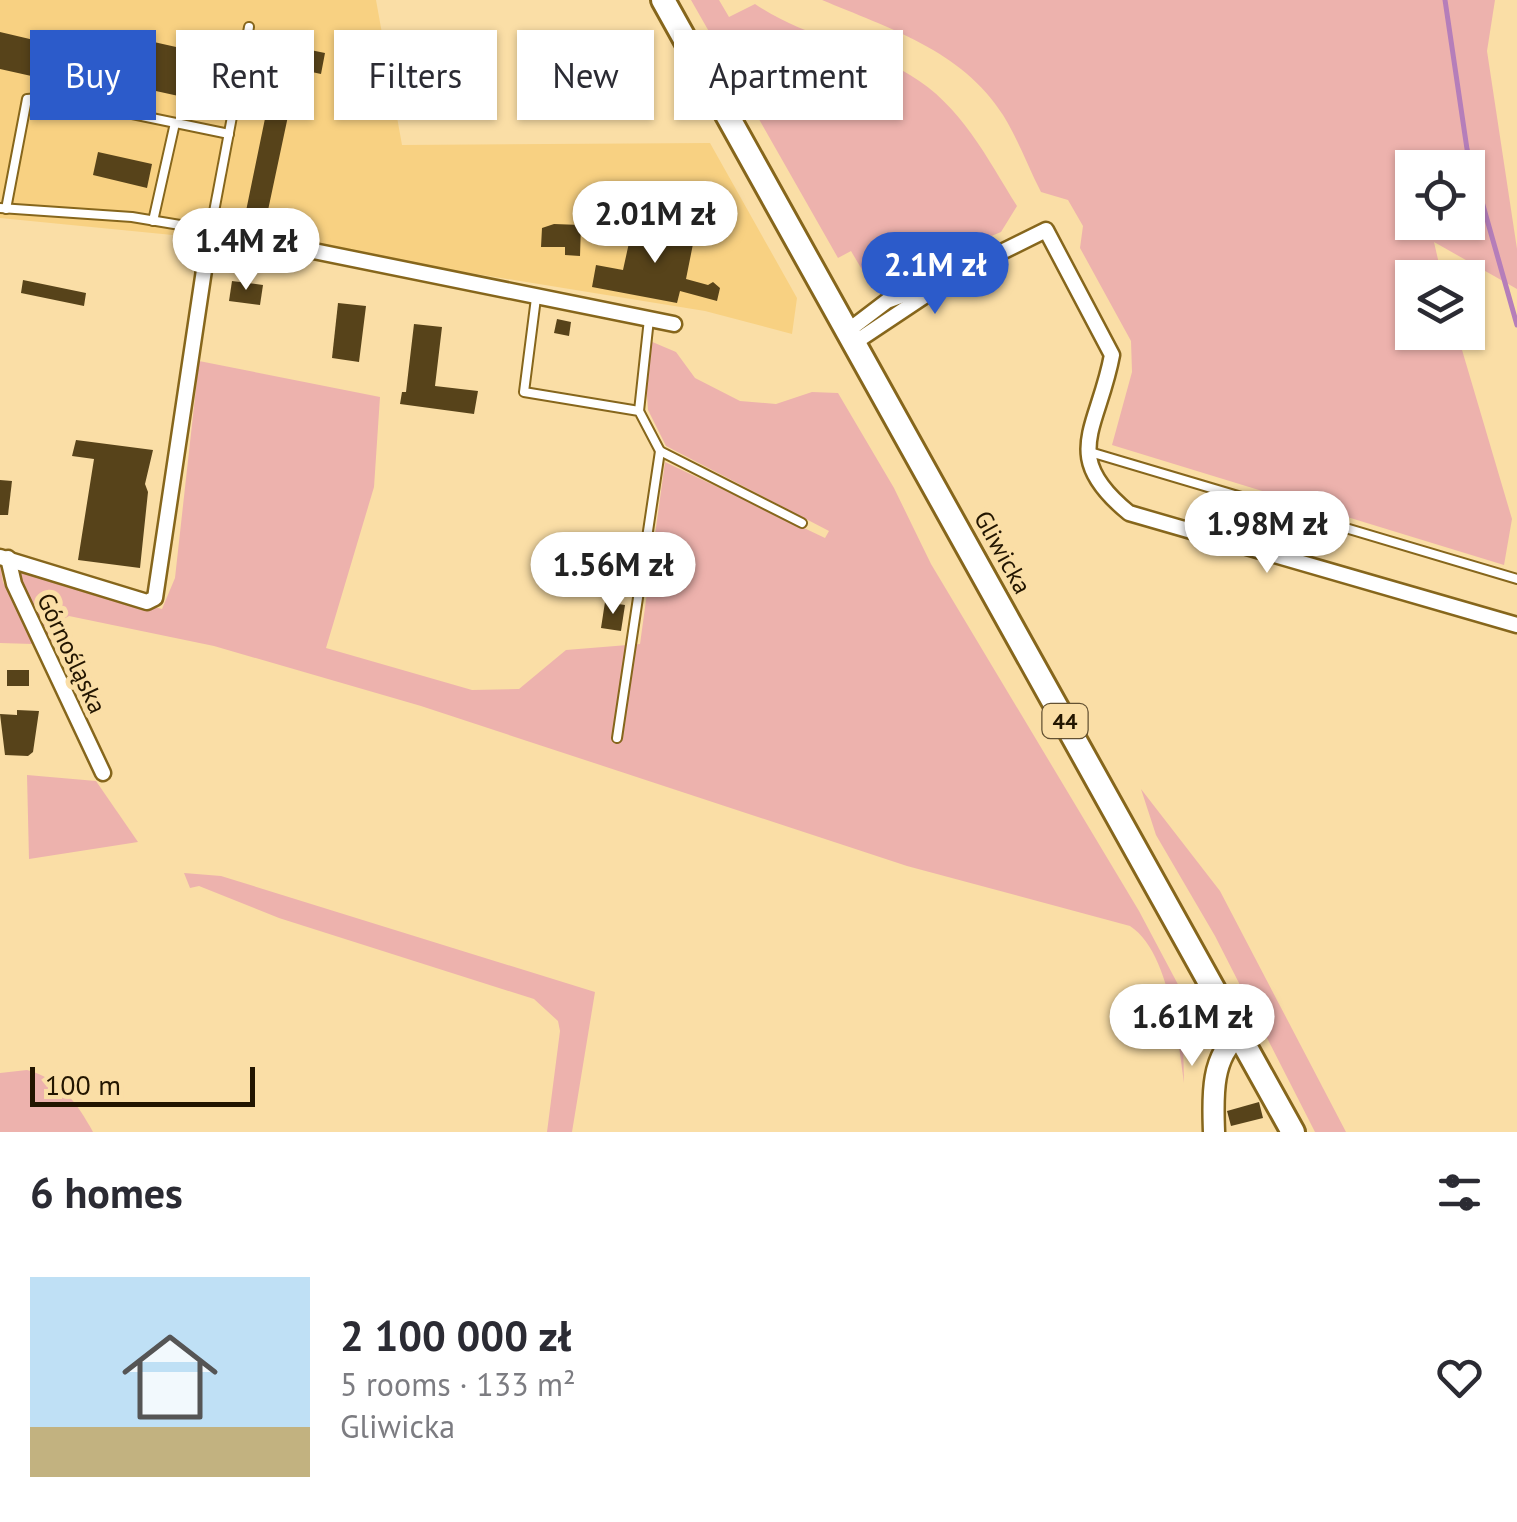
<!DOCTYPE html>
<html lang="en">
<head>
<meta charset="utf-8">
<style>
	:root { --surface:#fff; --page:#f7f7f7; --text:#2b2b33; --muted:#7c7c81; --line:#e1e1e2; --accent:#2c5bca }
	body { margin:0; font-family:"PT Sans",sans-serif; background:var(--page); color:var(--text); height:100vh; display:flex; flex-direction:column; font-size:38px; white-space:nowrap }
	* { box-sizing:border-box; margin:0 }
	p { font-size:32px; color:var(--muted) }
	.icon { flex:none; width:55px; height:55px; fill:none; stroke:currentColor; stroke-width:2; stroke-linecap:round; stroke-linejoin:round }
	.map { position:relative; height:1132px; overflow:hidden }
	.side { display:flex; flex-direction:column; background:var(--surface); flex:1 }
	.side>* { flex:none }
	.guide { position:absolute; left:30px; top:30px; width:1000px; height:90px; display:flex; gap:20px }
	.controls { position:absolute; left:1395px; top:150px; display:grid; gap:20px }
	.controls a { display:grid; place-items:center; width:90px; height:90px; border-radius:0px; background:var(--surface); box-shadow:0 2px 8px #0004; font-size:50px }
	.scale { position:absolute; left:30px; bottom:25px; width:225px; box-sizing:border-box; padding-left:10px; border:5px solid #221500; border-top:0; font-size:28px; line-height:35px; white-space:nowrap; color:#221500; -webkit-text-stroke:8px #fadea6; paint-order:stroke }
	.price { position:absolute; translate:-50% -85px; padding:0 22px; border-radius:35px; background:#fff; color:#222; font-size:32px; line-height:65px; filter:drop-shadow(0 2px 5px #0008) }
	.price::after { content:''; position:absolute; left:50%; top:60px; width:30px; height:22px; margin-left:-15px; background:inherit; clip-path:polygon(0 0,100% 0,50% 100%) }
	.price.current { background:var(--accent); color:#fff }
	ul { padding:0; list-style:none }
	li { display:flex; align-items:center; gap:30px; height:250px; padding:0 30px }
	li+li { border-top:2px solid var(--line) }
	li span { display:grid; place-items:center; flex:none; width:280px; height:200px; border-radius:0px; color:#555 }
	li>.icon { margin-inline-start:auto }
	span .icon { width:120px; height:120px; fill:#fffc; stroke-width:1 }
	li b { font-size:42px }
	h2 { display:flex; justify-content:space-between; align-items:center; height:120px; padding:0 30px; font-size:42px }
	.chip { padding:0 35px; border-radius:0px; background:var(--surface); box-shadow:0 2px 8px #0004; font-size:35px; line-height:90px }
	.chip.current { background:var(--accent); color:#fff }
	.map>svg:first-child { display:block }
</style>
</head>
<body>
<div class="map">
<svg width="1517" height="1132" viewBox="0 0 1517 1132">
	<rect width="100%" height="100%" fill="#fadea6"/>
	<path fill="#f8d182" d="M 0,0 L 376,0 L 402,145 L 710,143 L 797,298 L 792,334 L 705,311 L 427,266 L 204,220 L 203,238 L 0,218 Z"/>
	<g fill="#edb2ad" fill-rule="evenodd">
		<path d="M 691,0 L 719,0 L 729,17 L 755,4 C 803,37 861,45 910,75 C 961,105 987,158 1017,206 L 1001,232 L 895,276 L 864,273 L 851,251 L 838,258 Z"/>
		<path d="M 822,0 L 1495,0 L 1487,51 L 1517,249 L 1517,289 L 1434,242 L 1442,277 L 1412,278 L 1412,332 L 1457,333 L 1512,519 L 1504,565 L 1112,445 L 1132,372 L 1131,341 L 1080,248 L 1083,226 L 1068,200 L 1041,192 C 1028,167 1018,139 1003,115 C 962,50 888,28 822,0 ZM 1412,168 L 1468,168 L 1468,222 L 1412,222 Z"/>
		<path d="M 643,338 L 676,352 L 695,378 L 740,401 L 776,404 L 812,392 L 838,393 L 894,488 L 931,564 L 1139,911 L 1182,992 L 1184,1083 C 1178,1039 1169,951 1130,926 L 907,866 L 421,706 L 214,646 L 69,616 L 57,623 L 51,649 L 15,576 L 19,569 L 162,609 L 175,578 L 199,361 L 380,397 L 374,487 L 326,648 L 472,690 L 519,689 L 566,650 L 640,644 L 665,462 L 825,538 L 829,531 L 666,446 L 648,410 Z"/>
		<path d="M 0,564 L 3,582 L 33,644 L 0,643 Z"/>
		<path d="M 27,775 L 96,781 L 138,842 L 29,859 Z"/>
		<path d="M 1141,789 L 1220,891 L 1346,1132 L 1315,1132 L 1215,936 L 1156,835 Z"/>
		<path d="M 184,873 L 221,876 L 595,992 L 572,1132 L 547,1132 L 560,1031 L 558,1021 L 534,999 L 279,918 L 199,886 L 190,888 Z"/>
		<path d="M 27,1070 C 60,1079 77,1103 93,1132 L 0,1132 L 0,1073 Z"/>
	</g>
	<g fill="none" stroke-linecap="round" stroke-linejoin="round">
		<path stroke="#b57eba" stroke-width="5" d="M 1445,0 L 1467,149 L 1517,325"/>
	</g>
	<g fill="#57431a">
		<path d="M 0,32 L 119,60 L 121,49 L 142,54 L 145,40 L 225,58 L 215,104 L 124,84 L 121,96 L 0,69 Z"/>
		<path d="M 257,39 L 325,53 L 321,74 L 298,69 L 267,215 L 246,211 L 276,65 L 253,60 Z"/>
		<path d="M 98,152 L 152,164 L 147,188 L 93,175 Z"/>
		<path d="M 634,220 L 695,234 L 686,279 L 708,285 L 713,282 L 720,288 L 717,301 L 680,291 L 677,303 L 592,287 L 596,265 L 623,270 Z"/>
		<path d="M 554,224 L 581,225 L 580,256 L 565,255 L 565,247 L 541,247 L 542,228 Z"/>
		<path d="M 23,280 L 86,293 L 84,306 L 21,293 Z"/>
		<path d="M 232,281 L 263,285 L 260,305 L 229,301 Z"/>
		<path d="M 338,303 L 366,306 L 359,362 L 332,358 Z"/>
		<path d="M 557,319 L 571,322 L 569,336 L 554,333 Z"/>
		<path d="M 414,324 L 442,327 L 435,386 L 478,391 L 474,414 L 400,404 L 402,392 L 406,392 Z"/>
		<path d="M 76,440 L 153,450 L 145,484 L 148,492 L 140,568 L 78,560 L 94,459 L 72,456 Z"/>
		<path d="M 0,480 L 12,481 L 8,515 L 0,515 Z"/>
		<path d="M 605,602 L 625,605 L 621,631 L 601,628 Z"/>
		<rect x="7" y="670" width="22" height="16"/>
		<path d="M 17,710 L 39,711 L 33,752 L 28,756 L 5,755 L 0,714 L 17,715 Z"/>
		<path d="M 1259,1102 L 1263,1118 L 1231,1126 L 1227,1111 Z"/>
	</g>
	<g fill="none" stroke-linecap="round" stroke-linejoin="round">
		<g stroke="#86661c" stroke-width="12">
			<g id="lane">
				<path d="M 0,208 L 132,217 L 210,230"/>
				<path d="M 6,209 L 27,99 L 50,97 L 229,134"/>
				<path d="M 213,217 L 249,27"/>
				<path d="M 153,221 L 175,123"/>
				<path d="M 536,298 L 524,392 L 639,411 L 660,451 L 802,523"/>
				<path d="M 639,411 L 649,319"/>
				<path d="M 1090,452 L 1517,579"/>
				<path d="M 617,738 L 660,451"/>
			</g>
		</g>
		<g stroke="#86661c" stroke-width="19">
			<g id="street">
				<path d="M 845,333 L 887,301 L 949,278 L 1046,230 L 1112,355 C 1098,430 1059,456 1129,513 L 1517,625"/>
				<path d="M 851,345 L 941,285"/>
				<path d="M 0,557 L 147,602 L 155,598 L 210,230 L 674,324"/>
				<path d="M 8,558 L 14,584 L 103,773"/>
			</g>
		</g>
		<g stroke="#86661c" stroke-width="25">
			<path id="secondary" d="M 1214,1132 C 1213,1100 1210,1057 1239,1035"/>
		</g>
		<g stroke="#86661c" stroke-width="28">
			<path id="primary" d="M 663,0 L 1293,1132"/>
		</g>
		<use href="#lane" stroke="#fff" stroke-width="8"/>
		<use href="#street" stroke="#fff" stroke-width="14"/>
		<use href="#secondary" stroke="#fff" stroke-width="20"/>
		<use href="#primary" stroke="#fff" stroke-width="22"/>
	</g>
	<g text-anchor="middle" stroke-width="10" stroke-linejoin="round" paint-order="stroke">
		<rect fill="#fadea6" stroke="#635132" stroke-width="2.5" x="1042.5" y="704" width="45" height="34" rx="8"/>
		<g font-size="22" font-weight="bold" fill="#221500">
			<text x="1065" y="729">44</text>
		</g>
		<g font-size="25" fill="#221500" stroke="#fadea6">
			<text transform="translate(1003 552) rotate(61)" y="9">Gliwicka</text>
			<text transform="translate(72 653) rotate(65)" y="9">Górnośląska</text>
		</g>
	</g>
</svg>
<div class="controls">
<a><svg class="icon" aria-label="locate" viewBox="0 0 24 24"><circle cx="12" cy="12" r="6"/><path d="M12 2v4M12 18v4M2 12h4M18 12h4"/></svg></a>
<a><svg class="icon" aria-label="layers" viewBox="0 0 24 24"><path d="M12 4l9 5-9 5-9-5zM3 14l9 5 9-5"/></svg></a>
</div>
<div class="scale">100 m</div>
<b class="price" style="left:655px;top:266px">2.01M zł</b>
<b class="price" style="left:246px;top:293px">1.4M zł</b>
<b class="price current" style="left:935px;top:317px">2.1M zł</b>
<b class="price" style="left:1267px;top:576px">1.98M zł</b>
<b class="price" style="left:613px;top:617px">1.56M zł</b>
<b class="price" style="left:1192px;top:1069px">1.61M zł</b>
<div class="guide">
<a class="chip current">Buy</a>
<a class="chip">Rent</a>
<a class="chip">Filters</a>
<a class="chip">New</a>
<a class="chip">Apartment</a>
</div>
</div>
<section class="side">
<h2>6 homes<svg class="icon" aria-label="filters" viewBox="0 0 24 24"><path d="M4 7h16M4 17h16"/><circle cx="9" cy="7" r="2"/><circle cx="15" cy="17" r="2"/></svg></h2>
<ul>
<li><span style="background:linear-gradient(#bfe0f5 75%,#c2b280 0)"><svg class="icon" aria-label="home" viewBox="0 0 24 24"><path d="M3 11l9-7 9 7M6 9v11h12V9"/></svg></span><div><b>2 100 000 zł</b><p>5 rooms · 133 m²</p><p>Gliwicka</p></div><svg class="icon" aria-label="heart" viewBox="0 0 24 24"><path d="M12 20l-8-8c-3-5 5-10 8-4 3-6 11-1 8 4z"/></svg></li>
</ul>
</section>
</body>
</html>
